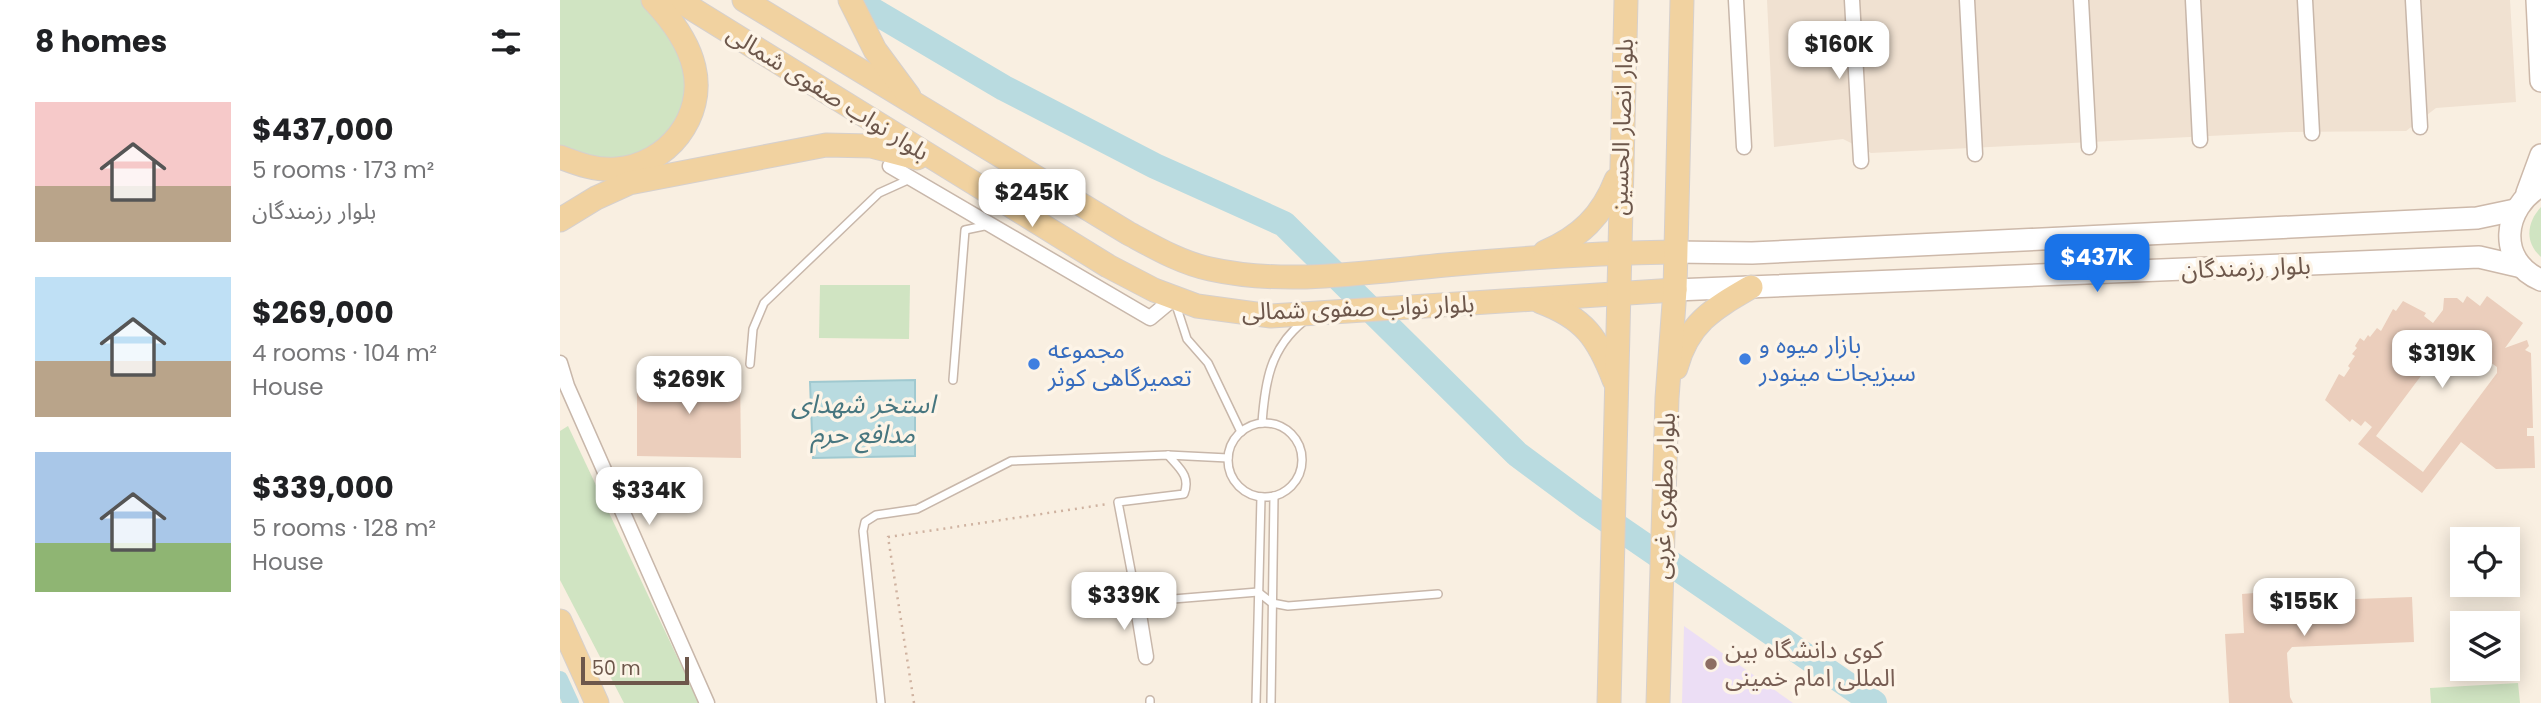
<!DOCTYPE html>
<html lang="en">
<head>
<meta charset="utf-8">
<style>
	:root { --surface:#fff; --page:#f6f6f6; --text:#202124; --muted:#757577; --accent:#1a73e8 }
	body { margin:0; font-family:Poppins,"Noto Sans Arabic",sans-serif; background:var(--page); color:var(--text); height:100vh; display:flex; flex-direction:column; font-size:26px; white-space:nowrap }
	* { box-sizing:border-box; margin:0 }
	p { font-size:23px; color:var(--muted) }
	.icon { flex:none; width:38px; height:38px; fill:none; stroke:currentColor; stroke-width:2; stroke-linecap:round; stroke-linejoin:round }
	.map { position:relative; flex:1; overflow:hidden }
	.panel { display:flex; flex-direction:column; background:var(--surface); width:560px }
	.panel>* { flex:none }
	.controls { position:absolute; left:1890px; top:527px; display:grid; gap:14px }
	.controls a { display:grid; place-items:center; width:70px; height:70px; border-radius:0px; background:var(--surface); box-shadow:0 4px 18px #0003; font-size:35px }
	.scale { position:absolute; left:21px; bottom:18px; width:108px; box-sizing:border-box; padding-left:7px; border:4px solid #6d574b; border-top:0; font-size:19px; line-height:24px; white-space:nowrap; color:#6d574b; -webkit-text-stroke:5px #fdf4e7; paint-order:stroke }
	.price { position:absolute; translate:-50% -60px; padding:0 16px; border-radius:14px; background:#fff; color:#222; font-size:23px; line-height:46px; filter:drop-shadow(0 2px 4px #0008) }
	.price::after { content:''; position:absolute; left:50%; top:42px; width:21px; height:16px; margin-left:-10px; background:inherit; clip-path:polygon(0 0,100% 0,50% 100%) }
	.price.selected { background:var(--accent); color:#fff }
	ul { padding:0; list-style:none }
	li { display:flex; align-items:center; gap:21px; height:175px; padding:0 35px }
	li span { display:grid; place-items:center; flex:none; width:196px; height:140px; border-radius:0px; color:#555 }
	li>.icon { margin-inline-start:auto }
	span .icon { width:84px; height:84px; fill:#fffc; stroke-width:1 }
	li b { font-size:30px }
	h2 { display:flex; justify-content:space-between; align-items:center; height:84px; padding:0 35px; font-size:30px }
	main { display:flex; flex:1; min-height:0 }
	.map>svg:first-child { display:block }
</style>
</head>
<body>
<main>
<section class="panel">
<h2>8 homes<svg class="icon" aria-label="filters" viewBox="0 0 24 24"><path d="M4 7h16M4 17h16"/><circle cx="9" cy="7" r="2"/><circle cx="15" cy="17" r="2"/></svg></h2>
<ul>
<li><span style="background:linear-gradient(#f6c9c9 60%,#b9a48a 0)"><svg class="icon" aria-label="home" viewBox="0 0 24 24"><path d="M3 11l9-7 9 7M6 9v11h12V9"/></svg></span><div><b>$437,000</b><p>5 rooms · 173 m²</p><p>بلوار رزمندگان</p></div></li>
<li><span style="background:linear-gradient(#bfe0f5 60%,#b9a48a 0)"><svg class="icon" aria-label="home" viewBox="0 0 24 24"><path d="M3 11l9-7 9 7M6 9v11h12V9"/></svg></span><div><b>$269,000</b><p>4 rooms · 104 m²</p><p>House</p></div></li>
<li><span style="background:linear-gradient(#a9c7e8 65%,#8fb573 0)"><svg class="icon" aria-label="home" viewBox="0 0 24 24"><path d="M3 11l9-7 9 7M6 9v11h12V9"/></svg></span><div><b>$339,000</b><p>5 rooms · 128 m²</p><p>House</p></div></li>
</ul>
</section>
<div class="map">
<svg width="1981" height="703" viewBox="0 0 1981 703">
	<rect width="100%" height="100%" fill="#f9efe1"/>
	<path fill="#f0e1d1" d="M 1207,0 L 1950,0 L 1956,102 L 1876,108 L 1846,131 L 1729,132 L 1311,153 L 1283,139 L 1214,147 Z"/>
	<path fill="#ecdef5" d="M 1124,626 L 1233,703 L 1122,703 Z"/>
	<g fill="#d0e4c2">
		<path d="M 0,0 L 81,0 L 107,27 L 134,90 L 109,142 L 56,166 L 0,153 Z"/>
		<path d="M 1981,207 L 1981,257 C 1964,242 1967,222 1981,207 Z"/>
		<path d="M 260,285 L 350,285 L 349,339 L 259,338 Z"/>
		<path d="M 8,426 L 139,703 L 64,703 L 0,580 L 0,431 Z"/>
		<path d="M 1958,683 L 1960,703 L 1871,703 L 1870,688 Z"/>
	</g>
	<path fill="#b9dbe0" stroke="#a0c9d0" stroke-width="2" d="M 355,380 L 355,456 L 253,458 L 250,382 Z"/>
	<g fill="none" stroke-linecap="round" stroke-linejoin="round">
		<path stroke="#b9dbe0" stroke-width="16" d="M 0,679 L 11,703"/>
		<path stroke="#b9dbe0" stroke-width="26" d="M 295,0 L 444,88 L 595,166 L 724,224 L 957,454 L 1027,506 L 1314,703"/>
	</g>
	<g fill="#ebcebc" fill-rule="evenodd">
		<path d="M 1907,296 L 1920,306 L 1927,296 L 1963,323 L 1945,348 L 1967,340 L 1969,346 L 1965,350 L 1971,353 L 1973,428 L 1967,428 L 1967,436 L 1974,436 L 1975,468 L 1936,469 L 1901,442 L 1862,493 L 1798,444 L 1812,427 L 1805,421 L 1801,426 L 1792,419 L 1790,422 L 1765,400 L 1779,374 L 1784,377 L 1790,368 L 1788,366 L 1795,356 L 1792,354 L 1797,348 L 1795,346 L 1800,338 L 1804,341 L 1808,335 L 1810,337 L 1817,328 L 1821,331 L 1833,309 L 1836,311 L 1843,301 L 1866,313 L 1864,316 L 1873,323 L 1883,310 L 1884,298 L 1897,298 L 1903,303 ZM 1890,337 L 1894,337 L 1937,367 L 1937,373 L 1863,472 L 1816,436 Z"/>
		<path d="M 180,373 L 181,458 L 77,456 L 77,377 Z"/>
		<path d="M 1707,592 L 1710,602 L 1852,597 L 1854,642 L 1732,647 L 1727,653 L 1730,697 L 1733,703 L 1669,703 L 1665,634 L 1684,633 L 1682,594 Z"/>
	</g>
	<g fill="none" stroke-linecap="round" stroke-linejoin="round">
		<g stroke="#c8b7aa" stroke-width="10">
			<g id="service">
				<path d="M 616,305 L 627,339 L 648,363 L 681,432"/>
				<path d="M 190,364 L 193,329 L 204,303 L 319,193 L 350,179"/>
				<path d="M 393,380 L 405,230 L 429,225"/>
				<path d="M 702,423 C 705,382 710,348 744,321"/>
				<circle cx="705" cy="460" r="37"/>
				<path d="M 608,455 C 619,468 631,476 624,494 L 558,502 L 577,602 L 698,592 L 712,603 L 728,606 L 878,594"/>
				<path d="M 590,700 L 590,703"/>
				<path d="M 321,703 L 303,531 L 305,522 L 316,515 L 357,509 L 451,461 L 608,455 L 668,458"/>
				<path d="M 696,703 L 701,497"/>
				<path d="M 711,703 L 714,496"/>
			</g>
		</g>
		<g stroke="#c8b7aa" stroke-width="17">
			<g id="minor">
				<path d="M 1176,0 L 1184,147"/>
				<path d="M 1292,0 L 1301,161"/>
				<path d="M 1407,0 L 1415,154"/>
				<path d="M 1521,0 L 1529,147"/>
				<path d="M 1633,0 L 1640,140"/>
				<path d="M 1745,0 L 1752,133"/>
				<path d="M 1853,0 L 1860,127"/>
				<path d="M 330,166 L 590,318 L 614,298"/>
				<path d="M 0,363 L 7,386 L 147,703"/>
				<path d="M 577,602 L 586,657"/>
			</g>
		</g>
		<g stroke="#cdb9aa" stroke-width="24">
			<g id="secondary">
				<path d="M 1977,0 L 1981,81"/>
				<path d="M 1981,186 C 1943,207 1936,261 1981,280"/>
				<path d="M 1967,193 L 1981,155"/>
				<path d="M 1114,252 L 1192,253 L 1917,218 L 1955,210"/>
				<path d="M 1115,290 L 1919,257 L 1962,267"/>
			</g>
		</g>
		<g stroke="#d6d0cd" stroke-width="25">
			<g id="primary">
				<path d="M 118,0 L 548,266 L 594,290 L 637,306 L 711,316 L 1115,290"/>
				<path d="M 184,0 L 568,233 C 594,247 621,263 650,269 C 726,286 808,272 885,265 C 961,258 1037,253 1114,252"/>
				<path d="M 290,0 L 315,50 L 349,96"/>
				<path d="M 0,157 C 18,164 37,171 57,169 C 107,165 146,117 134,67 C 128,41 111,19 93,0"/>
				<path d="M 0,220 L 36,198 L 69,183 L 266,145 L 311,146 L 357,158"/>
				<path d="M 985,252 C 1020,237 1042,216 1056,180"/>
				<path d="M 981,302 C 1024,318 1038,338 1054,380"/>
				<path d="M 1116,368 C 1128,323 1153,309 1191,287"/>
				<path d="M 0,621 L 37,703"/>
				<path d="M 1049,703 L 1066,0"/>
				<path d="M 1098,703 L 1107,398 L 1115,290 L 1122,0"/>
			</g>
		</g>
		<path stroke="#cfb2a0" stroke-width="2.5" stroke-dasharray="2 5" stroke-linecap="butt" d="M 354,703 L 328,537 L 548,504"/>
		<use href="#service" stroke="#fff" stroke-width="7"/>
		<use href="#minor" stroke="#fff" stroke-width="14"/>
		<use href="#secondary" stroke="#fff" stroke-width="21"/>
		<use href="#primary" stroke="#f1d2a0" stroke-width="23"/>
	</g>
	<g fill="#3f7fe0" stroke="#fdf4e7" stroke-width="2.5">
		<circle cx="1185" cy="359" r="7"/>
		<circle cx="474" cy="364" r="7"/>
	</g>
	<circle fill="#8d6e63" stroke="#fdf4e7" stroke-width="2.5" cx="1151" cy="664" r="7"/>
	<g text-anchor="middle" stroke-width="7" stroke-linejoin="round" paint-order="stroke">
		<g font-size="24" fill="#6d574b" stroke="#fdf4e7">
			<text transform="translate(268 93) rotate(32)" y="8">بلوار نواب صفوی شمالی</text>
			<text transform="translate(1062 127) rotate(-88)" y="8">بلوار انصار الحسین</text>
			<text transform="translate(1686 268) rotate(-2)" y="8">بلوار رزمندگان</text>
			<text transform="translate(798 308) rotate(-2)" y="8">بلوار نواب صفوی شمالی</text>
			<text transform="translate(1104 496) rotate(-88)" y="8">بلوار مطهری غربی</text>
		</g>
		<g font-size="24" fill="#366cbe" stroke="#fdf4e7" text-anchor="start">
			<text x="1199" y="353">بازار میوه و<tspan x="1199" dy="28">سبزیجات مینودر</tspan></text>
			<text x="488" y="358">مجموعه<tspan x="488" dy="28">تعمیرگاهی کوثر</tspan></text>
		</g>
		<g font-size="24" fill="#785e54" stroke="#fdf4e7" text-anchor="start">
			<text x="1165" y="658">کوی دانشگاه بین<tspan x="1165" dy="28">المللی امام خمینی</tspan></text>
		</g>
		<g font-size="26" font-style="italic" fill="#47767f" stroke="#fdf4e7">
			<text x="303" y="413">استخر شهدای<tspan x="303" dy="30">مدافع حرم</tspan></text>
		</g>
	</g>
</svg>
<div class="controls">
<a><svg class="icon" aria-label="locate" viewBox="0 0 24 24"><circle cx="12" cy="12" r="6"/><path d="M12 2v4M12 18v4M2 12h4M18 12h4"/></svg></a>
<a><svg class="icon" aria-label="layers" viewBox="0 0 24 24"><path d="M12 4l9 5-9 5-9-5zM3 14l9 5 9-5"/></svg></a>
</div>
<div class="scale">50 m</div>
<b class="price" style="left:1279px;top:81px">$160K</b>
<b class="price" style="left:472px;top:229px">$245K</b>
<b class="price selected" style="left:1537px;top:294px">$437K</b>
<b class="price" style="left:1882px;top:390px">$319K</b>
<b class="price" style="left:129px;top:416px">$269K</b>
<b class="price" style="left:89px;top:527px">$334K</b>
<b class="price" style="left:564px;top:632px">$339K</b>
<b class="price" style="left:1744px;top:638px">$155K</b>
</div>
</main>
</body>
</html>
